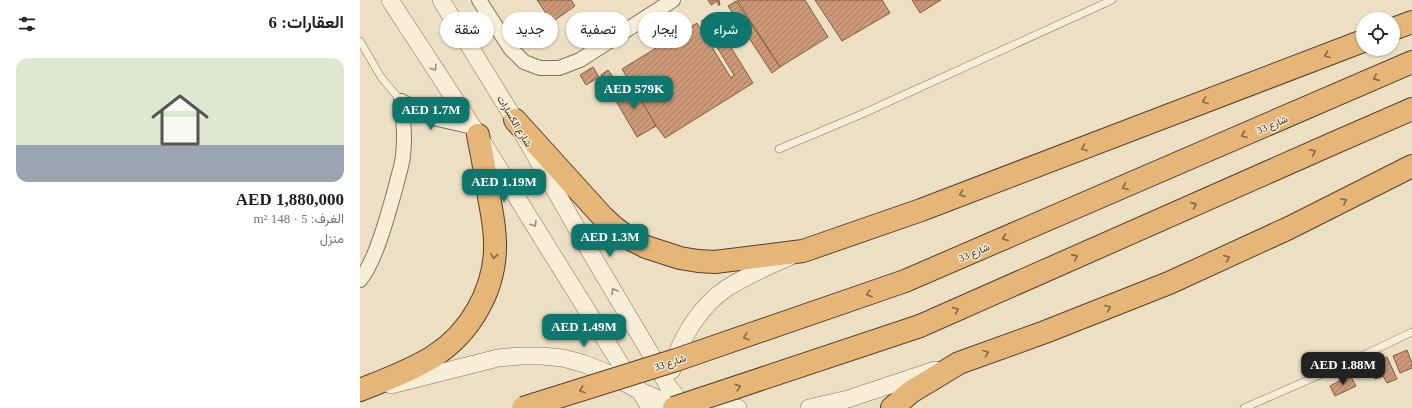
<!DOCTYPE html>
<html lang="ar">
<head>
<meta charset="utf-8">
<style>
	:root { --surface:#fff; --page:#f2f2f2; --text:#202124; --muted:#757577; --line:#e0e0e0; --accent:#0f766e }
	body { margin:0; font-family:"Times New Roman",Vazirmatn,serif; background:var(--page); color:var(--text); direction:rtl; height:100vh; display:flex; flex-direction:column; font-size:15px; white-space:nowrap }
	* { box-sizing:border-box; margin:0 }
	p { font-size:13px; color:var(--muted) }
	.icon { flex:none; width:22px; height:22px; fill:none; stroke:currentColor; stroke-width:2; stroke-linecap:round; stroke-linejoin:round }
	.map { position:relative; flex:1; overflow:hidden; direction:ltr }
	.panel { display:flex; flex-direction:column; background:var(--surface); width:360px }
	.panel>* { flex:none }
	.top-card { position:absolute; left:12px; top:12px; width:380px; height:36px; direction:rtl; display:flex; gap:8px }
	.controls { position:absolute; left:996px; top:12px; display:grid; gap:8px }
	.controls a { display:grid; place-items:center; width:44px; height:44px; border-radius:50%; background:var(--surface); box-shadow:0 1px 3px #0004; font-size:20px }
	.price { position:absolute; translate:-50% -34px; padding:0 9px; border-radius:8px; background:var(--accent); color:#fff; font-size:13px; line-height:26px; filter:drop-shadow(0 1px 2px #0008) }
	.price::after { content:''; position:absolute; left:50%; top:24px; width:12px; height:9px; margin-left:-6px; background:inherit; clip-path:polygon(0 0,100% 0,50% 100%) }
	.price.on { background:#222; color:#fff }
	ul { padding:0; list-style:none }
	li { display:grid; align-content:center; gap:8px; height:212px; padding:0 16px }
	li+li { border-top:1px solid var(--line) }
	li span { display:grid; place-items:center; height:124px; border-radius:12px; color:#555 }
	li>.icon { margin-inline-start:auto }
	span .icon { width:72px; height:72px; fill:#fffc; stroke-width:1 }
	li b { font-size:17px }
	h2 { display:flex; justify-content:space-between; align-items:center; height:48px; padding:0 16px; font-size:17px }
	.pill { padding:0 14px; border-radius:18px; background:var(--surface); box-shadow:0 1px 3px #0004; font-size:14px; line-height:36px }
	.pill.on { background:var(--accent); color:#fff }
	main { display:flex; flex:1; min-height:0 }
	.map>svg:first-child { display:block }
</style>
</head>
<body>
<main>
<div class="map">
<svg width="1052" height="408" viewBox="0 0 1052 408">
	<defs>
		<pattern id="building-hatch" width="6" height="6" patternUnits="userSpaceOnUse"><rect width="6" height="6" fill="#cb997a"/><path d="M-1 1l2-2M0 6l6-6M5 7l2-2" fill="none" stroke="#a67d63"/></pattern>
	</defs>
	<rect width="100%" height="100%" fill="#eddfc4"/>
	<g fill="url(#building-hatch)" stroke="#865a41">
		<path d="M 177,0 L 211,0 L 215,6 L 192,22 Z"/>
		<path d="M 348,0 L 359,0 L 360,5 L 358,5 L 358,1 L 351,5 Z"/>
		<path d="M 377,0 L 445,0 L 468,37 L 420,67 Z"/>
		<path d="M 455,0 L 522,0 L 530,13 L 482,41 Z"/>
		<path d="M 552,0 L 581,0 L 560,13 Z"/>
		<path d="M 376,1 L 420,67 L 412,73 L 368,6 Z"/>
		<path d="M 351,15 L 393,83 L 305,138 L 296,126 L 262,69 L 337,23 L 371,78 L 374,75 L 341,21 Z"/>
		<path d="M 233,67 L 239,77 L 226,85 L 220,75 Z"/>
		<path d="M 248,70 L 256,81 L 248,86 L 241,75 Z"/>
		<path d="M 271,83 L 296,126 L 277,137 L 252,94 Z"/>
		<path d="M 1047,350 L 1052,363 L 1052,368 L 1040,373 L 1033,356 Z"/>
		<path d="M 1027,357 L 1037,379 L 1027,383 L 1023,376 L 1015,379 L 1009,365 Z"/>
		<path d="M 990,375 L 996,386 L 975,396 L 970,386 Z"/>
	</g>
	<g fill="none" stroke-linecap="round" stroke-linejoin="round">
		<g stroke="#87715b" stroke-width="8">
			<g id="service">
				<path d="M 0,41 L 21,77 L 41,101"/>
				<path d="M 419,149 L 502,114 L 752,0"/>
				<path d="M 884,408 L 987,363 L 1052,332"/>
			</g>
		</g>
		<g stroke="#87715b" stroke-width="16">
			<g id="minor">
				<path d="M 119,0 L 150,48 L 164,62 L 180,68 L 199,68 L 220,60 L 313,0"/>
				<path d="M 41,101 L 73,118 L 113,127"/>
				<path d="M 0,280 C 16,261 29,211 36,186 C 38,176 42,166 43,156 C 45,137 44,119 41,101"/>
			</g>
		</g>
		<g stroke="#87715b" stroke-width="18">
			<g id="tertiary">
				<path d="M 30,0 L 118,135 L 261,365 L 280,391 L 290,408"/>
				<path d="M 81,0 L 155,120 L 232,255 L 289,351 L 308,386 L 325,408"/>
				<path d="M 312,370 C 320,338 340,306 367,288 C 387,275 409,266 431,256"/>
				<path d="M 31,385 L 138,358 L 160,356 L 182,356 L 203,358 L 225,364 L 245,372 L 280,391 L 320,408"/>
				<path d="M 337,398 L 367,407 L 378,408"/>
				<path d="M 449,408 L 488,399 L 575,370"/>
			</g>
		</g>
		<g stroke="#553f2f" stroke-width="24">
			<g id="trunk">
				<path d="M 1033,29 L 1052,22"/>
				<path d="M 155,120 L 242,216 L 255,228 L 270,239 L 286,247 L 320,258 L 338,261 L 355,262 L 443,251 L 561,210 L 1003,41"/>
				<path d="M 545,281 L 1052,62"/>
				<path d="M 560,326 L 974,143 L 1052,109"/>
				<path d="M 0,390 C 25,380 52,370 74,356 C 110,333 134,291 135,249 C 136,231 132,214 129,197 C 126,176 122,155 118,135"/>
				<path d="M 532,408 L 551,392 L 599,363 L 685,332 L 809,283 L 929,228 L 1052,166"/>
			</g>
		</g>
		<use href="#service" stroke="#f8edd7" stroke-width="7"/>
		<use href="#minor" stroke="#f8edd7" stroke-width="14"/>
		<use href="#tertiary" stroke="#f8edd7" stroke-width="17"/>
		<use href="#trunk" stroke="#e6b679" stroke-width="22"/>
		<g stroke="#553f2f" stroke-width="24" stroke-linecap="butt">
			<g id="trunk-bridge">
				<path d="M 163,408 L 316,360 L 545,281"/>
				<path d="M 314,408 L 560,326"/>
			</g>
		</g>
		<use href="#trunk-bridge" stroke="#e6b679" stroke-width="22"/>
	</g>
	<defs><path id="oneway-chevron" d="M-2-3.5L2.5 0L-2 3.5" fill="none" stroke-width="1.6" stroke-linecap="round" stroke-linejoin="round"/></defs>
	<g stroke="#866947">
		<use href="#oneway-chevron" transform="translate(967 55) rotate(159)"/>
		<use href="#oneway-chevron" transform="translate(1016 78) rotate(156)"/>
		<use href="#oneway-chevron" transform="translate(845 101) rotate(159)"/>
		<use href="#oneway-chevron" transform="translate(884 135) rotate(157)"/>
		<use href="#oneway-chevron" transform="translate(724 148) rotate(159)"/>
		<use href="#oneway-chevron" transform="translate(953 152) rotate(-24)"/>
		<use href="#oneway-chevron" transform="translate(765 187) rotate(157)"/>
		<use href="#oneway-chevron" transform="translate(602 194) rotate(159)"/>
		<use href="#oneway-chevron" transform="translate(984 201) rotate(-27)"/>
		<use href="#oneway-chevron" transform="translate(834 205) rotate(-24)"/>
		<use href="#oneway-chevron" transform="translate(645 238) rotate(157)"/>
		<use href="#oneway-chevron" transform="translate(134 256) rotate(96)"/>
		<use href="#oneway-chevron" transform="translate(715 257) rotate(-24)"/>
		<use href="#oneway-chevron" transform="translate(867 258) rotate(-24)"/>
		<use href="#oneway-chevron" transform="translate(509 294) rotate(161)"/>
		<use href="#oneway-chevron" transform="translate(748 308) rotate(-21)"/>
		<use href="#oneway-chevron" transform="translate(596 310) rotate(-24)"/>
		<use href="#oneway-chevron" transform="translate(386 337) rotate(161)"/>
		<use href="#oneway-chevron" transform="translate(626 353) rotate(-20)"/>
		<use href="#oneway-chevron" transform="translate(378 387) rotate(-18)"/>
		<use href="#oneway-chevron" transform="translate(222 390) rotate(162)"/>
	</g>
	<g stroke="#988c7a">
		<use href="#oneway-chevron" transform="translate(74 68) rotate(57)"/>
		<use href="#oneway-chevron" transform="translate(174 224) rotate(58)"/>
		<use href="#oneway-chevron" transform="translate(254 291) rotate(-121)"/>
	</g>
	<g text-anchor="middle" stroke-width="3" stroke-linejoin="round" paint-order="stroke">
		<g font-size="10" fill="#382a1e" stroke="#f5ead3">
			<text transform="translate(155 121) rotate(59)" y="4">شارع الكسارات</text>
			<text transform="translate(912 124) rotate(-23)" y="4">شارع 33</text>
			<text transform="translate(614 252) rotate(-23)" y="4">شارع 33</text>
			<text transform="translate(310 362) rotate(-18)" y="4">شارع 33</text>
		</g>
	</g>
</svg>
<div class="controls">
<a><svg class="icon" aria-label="locate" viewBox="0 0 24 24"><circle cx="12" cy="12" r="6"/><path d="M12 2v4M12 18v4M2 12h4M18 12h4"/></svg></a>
</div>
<b class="price" style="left:274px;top:110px">AED 579K</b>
<b class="price" style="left:71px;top:131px">AED 1.7M</b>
<b class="price" style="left:144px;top:203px">AED 1.19M</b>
<b class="price" style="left:250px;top:258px">AED 1.3M</b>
<b class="price" style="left:224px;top:348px">AED 1.49M</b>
<b class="price on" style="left:983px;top:386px">AED 1.88M</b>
<div class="top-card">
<a class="pill on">شراء</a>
<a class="pill">إيجار</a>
<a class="pill">تصفية</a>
<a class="pill">جديد</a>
<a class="pill">شقة</a>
</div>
</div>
<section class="panel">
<h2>العقارات: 6<svg class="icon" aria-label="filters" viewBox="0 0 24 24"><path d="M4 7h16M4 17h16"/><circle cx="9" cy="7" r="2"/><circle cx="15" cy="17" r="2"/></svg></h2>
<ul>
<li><span style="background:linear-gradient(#dfe7d0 70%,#9aa5b1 0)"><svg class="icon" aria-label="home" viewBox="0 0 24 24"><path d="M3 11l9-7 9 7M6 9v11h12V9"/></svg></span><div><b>AED 1,880,000</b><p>الغرف: 5 · 148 m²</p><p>منزل</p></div></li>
</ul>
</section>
</main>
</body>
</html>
